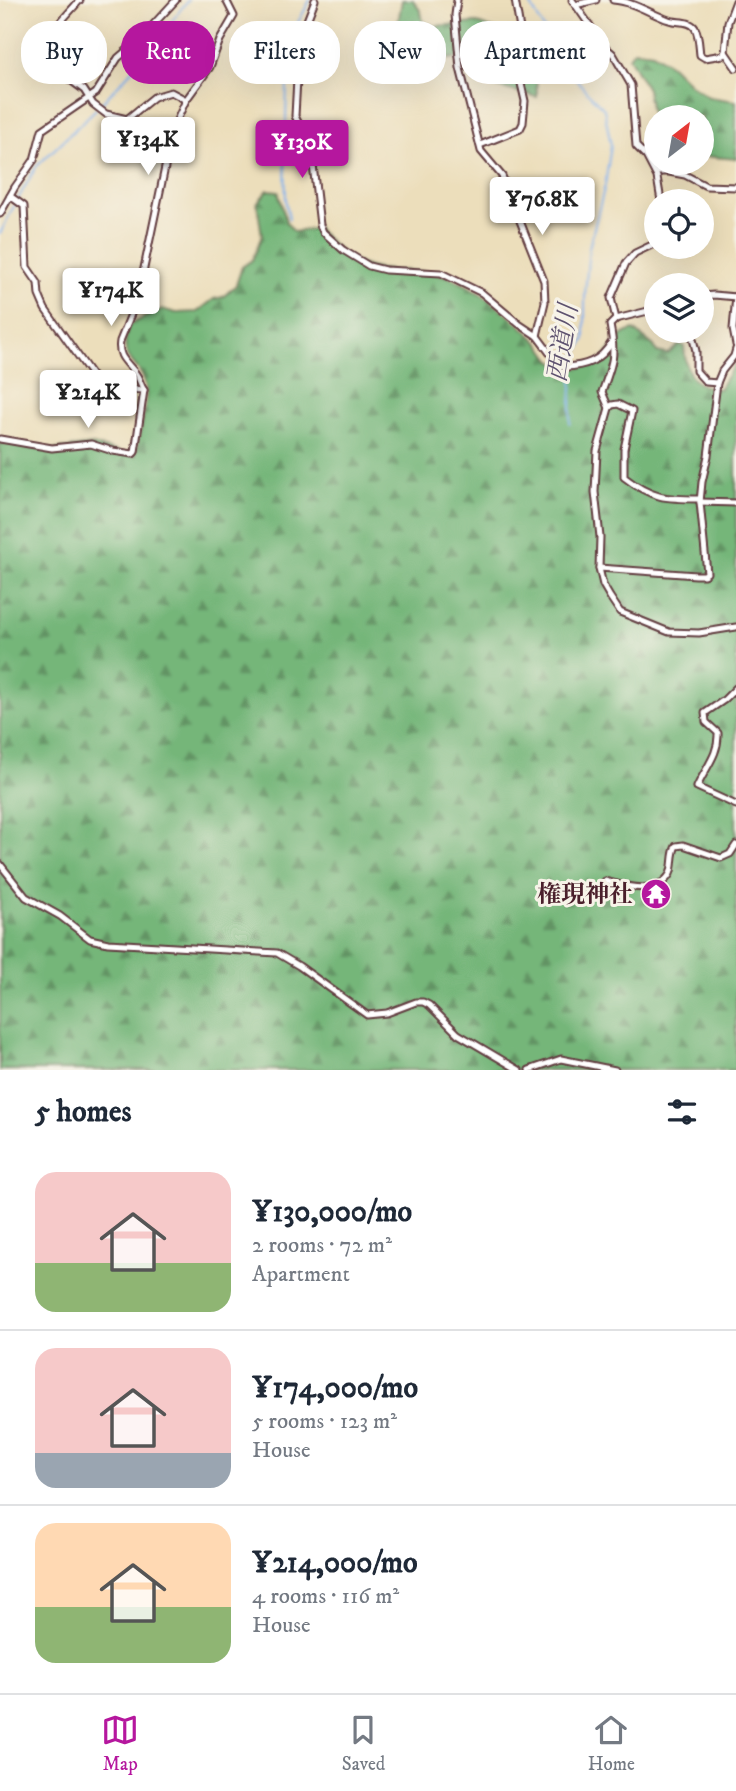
<!DOCTYPE html>
<html lang="en">
<head>
<meta charset="utf-8">
<style>
	:root { --surface:#fff; --page:#f6f6f7; --text:#1f2937; --muted:#747a83; --line:#e0e1e3; --accent:#b5179e }
	body { margin:0; font-family:"IM FELL DW Pica","Noto Serif JP",serif; background:var(--page); color:var(--text); height:100vh; display:flex; flex-direction:column; font-size:26px; white-space:nowrap }
	* { box-sizing:border-box; margin:0 }
	p { font-size:23px; color:var(--muted) }
	.icon { flex:none; width:38px; height:38px; fill:none; stroke:currentColor; stroke-width:2; stroke-linecap:round; stroke-linejoin:round }
	.map { position:relative; height:1070px; overflow:hidden }
	.drawer { display:flex; flex-direction:column; background:var(--surface); flex:1 }
	.drawer>* { flex:none }
	.top-card { position:absolute; left:21px; top:21px; width:695px; height:63px; display:flex; gap:14px }
	.needle { width:46px; rotate:31deg }
	.controls { position:absolute; left:644px; top:105px; display:grid; gap:14px }
	.controls a { display:grid; place-items:center; width:70px; height:70px; border-radius:50%; background:var(--surface); box-shadow:0 7px 28px #0002; font-size:35px }
	.price { position:absolute; translate:-50% -60px; padding:0 16px; border-radius:7px; background:#fff; color:#222; font-size:23px; line-height:46px; filter:drop-shadow(0 2px 4px #0008) }
	.price::after { content:''; position:absolute; left:50%; top:42px; width:21px; height:16px; margin-left:-10px; background:inherit; clip-path:polygon(0 0,100% 0,50% 100%) }
	.price.on { background:var(--accent); color:#fff }
	ul { padding:0; list-style:none }
	li { display:flex; align-items:center; gap:21px; height:175px; padding:0 35px }
	li+li { border-top:2px solid var(--line) }
	li span { display:grid; place-items:center; flex:none; width:196px; height:140px; border-radius:21px; color:#555 }
	li>.icon { margin-inline-start:auto }
	span .icon { width:84px; height:84px; fill:#fffc; stroke-width:1 }
	li b { font-size:30px }
	h2 { display:flex; justify-content:space-between; align-items:center; height:84px; padding:0 35px; font-size:30px }
	.tag { padding:0 24px; border-radius:28px; background:var(--surface); box-shadow:0 7px 28px #0002; font-size:24px; line-height:63px }
	.tag.on { background:var(--accent); color:#fff }
	.tab-bar { display:flex; justify-content:space-around; align-items:center; height:98px; border-top:2px solid var(--line); background:var(--surface); font-size:19px; color:var(--muted) }
	.tab-bar a { display:grid; justify-items:center; gap:4px }
	.tab-bar .on { color:var(--accent) }
	.map>svg:first-child { display:block }
</style>
</head>
<body>
<div class="map">
<svg width="736" height="1070" viewBox="0 0 736 1070">
	<defs>
		<pattern id="forest-firs" width="22" height="20" patternUnits="userSpaceOnUse" patternTransform="scale(1.75)"><rect width="22" height="20" fill="#75b679"/><path d="M5 1l3.5 6h-7zM16 11l3.5 6h-7z" fill="#629363"/></pattern>
	</defs>
	<rect width="100%" height="100%" fill="#f7f3e8"/>
	<filter id="ink" filterUnits="userSpaceOnUse"><feTurbulence type="fractalNoise" baseFrequency=".0143" numOctaves="2"/><feDisplacementMap in="SourceGraphic" scale="14" xChannelSelector="R" yChannelSelector="G"/><feConvolveMatrix kernelMatrix="1 2 1 2 8 2 1 2 1" color-interpolation-filters="sRGB"/></filter>
	<filter id="wash" filterUnits="userSpaceOnUse"><feTurbulence type="fractalNoise" baseFrequency=".00686" numOctaves="4" result="noise"/><feDisplacementMap in="SourceGraphic" scale="28" xChannelSelector="R" yChannelSelector="G"/><feGaussianBlur stdDeviation="1.57" result="paint"/><feColorMatrix in="noise" values="0 0 0 0 0 0 0 0 0 0 0 0 0 0 0 0 0 1.4 0 .05"/><feComposite in="paint" operator="in"/></filter>
	<g filter="url(#wash)">
		<rect width="100%" height="100%" fill="#ecdebb"/>
		<g fill="url(#forest-firs)" stroke="#606a52" stroke-width="2">
			<path d="M 402,0 L 413,0 L 421,12 L 423,22 L 434,26 L 477,23 L 531,41 L 536,65 L 537,97 L 486,84 L 480,69 L 470,56 L 436,61 L 424,77 L 413,83 L 392,58 Z"/>
			<path d="M 634,50 L 653,53 L 671,65 L 690,84 L 709,97 L 736,101 L 736,159 L 702,156 L 702,117 L 656,117 L 656,122 L 651,113 L 647,89 L 629,57 Z"/>
			<path d="M 268,190 L 278,191 L 286,222 L 294,232 L 318,228 C 322,236 329,240 336,247 C 373,283 404,263 446,276 C 461,281 480,293 493,303 C 508,314 524,328 537,341 C 546,349 550,364 562,367 C 576,371 598,365 607,354 C 616,343 617,335 634,330 L 654,346 L 657,352 L 668,354 L 679,345 L 684,346 C 686,373 690,386 719,389 L 736,362 L 736,1070 L 0,1070 L 0,443 L 51,450 L 93,445 L 135,456 C 138,440 148,405 146,390 C 142,356 116,367 129,325 L 162,309 L 176,313 L 197,312 L 214,299 L 223,297 L 236,285 L 242,267 L 252,260 L 262,236 L 257,203 Z"/>
		</g>
		<g fill="none" stroke-linecap="round" stroke-linejoin="round">
			<g stroke="#82b2ed" stroke-width="2">
				<path d="M 528,0 L 561,60 L 586,91 L 604,109 L 611,145 L 605,185 L 589,248 L 585,294 L 585,339 L 575,357 L 574,364"/>
				<path d="M 100,105 L 145,56 L 188,0"/>
				<path d="M 18,199 L 36,167 L 96,109"/>
				<path d="M 289,219 L 286,203 L 285,157 L 288,45 C 292,29 303,15 310,0"/>
				<path d="M 0,234 L 15,204"/>
				<path d="M 570,424 L 573,369"/>
			</g>
		</g>
	</g>
	<g filter="url(#ink)">
		<g fill="none" stroke-linecap="round" stroke-linejoin="round">
			<g stroke="#623c41" stroke-width="9">
				<g id="minor">
					<path d="M 80,0 L 47,37 L 33,47 L 43,60 L 84,90 L 93,104 L 106,114 L 127,119 L 154,97 L 171,92 L 186,100"/>
					<path d="M 315,0 L 299,41 L 295,116 L 311,148 L 320,225 L 323,232 L 343,250 L 369,266 L 385,270 L 441,273 L 482,293 L 519,324 L 537,336 L 558,364 L 565,367 C 585,366 601,361 611,343"/>
					<path d="M 457,0 L 455,15 L 460,68 L 481,151 L 502,176 L 544,281 L 545,302 L 537,336"/>
					<path d="M 572,0 L 605,47 L 613,54 L 631,85 L 636,146 L 646,156 L 657,177 L 661,201"/>
					<path d="M 613,0 C 632,1 651,14 669,20 C 677,23 690,20 695,28 C 699,35 699,47 700,55 L 705,58 L 723,55 L 725,52 L 728,22 L 736,1"/>
					<path d="M 575,5 L 596,0"/>
					<path d="M 725,52 L 736,68"/>
					<path d="M 480,145 L 520,129 L 523,123 L 525,101 L 516,62 L 515,51 L 520,29 L 515,0"/>
					<path d="M 655,172 L 669,172 L 685,175 L 706,186 L 736,187"/>
					<path d="M 10,196 L 24,206 L 27,267 L 38,283 L 39,295 L 45,309 L 96,381 L 112,389 L 144,390"/>
					<path d="M 0,214 L 15,187 L 34,160 L 42,130 L 96,93 L 118,58 L 139,40 L 176,0"/>
					<path d="M 702,296 L 714,295 L 736,297"/>
					<path d="M 736,296 L 733,329 L 736,345"/>
					<path d="M 656,309 L 616,319 L 610,325 C 616,356 613,362 602,392 L 609,408 L 597,451 L 595,492 L 600,537 L 599,568 L 603,585 L 610,597 L 620,612 L 669,632 L 699,633 L 736,627"/>
					<path d="M 616,319 L 611,298 L 626,263 L 635,253 L 656,243"/>
					<path d="M 691,331 L 696,351 L 696,371 L 706,382 L 717,383"/>
					<path d="M 609,408 L 612,405 L 618,404 L 632,411 L 624,449 L 624,477 C 652,499 666,499 700,499"/>
					<path d="M 0,439 L 52,448 L 91,444 L 113,451 L 133,454 L 135,452 L 144,390 C 140,385 140,379 136,374 C 127,362 117,357 120,341 L 138,297 L 173,129 L 186,100 L 210,67 L 220,40 L 234,16 L 226,0"/>
					<path d="M 700,502 L 736,503"/>
					<path d="M 599,568 L 696,575 L 704,575 L 707,573 L 700,502 L 702,482 L 708,456 L 717,383 L 722,371 L 734,356 L 736,349"/>
					<path d="M 736,688 L 724,700 L 705,713 L 706,722 L 718,733 C 719,755 705,768 697,787 L 736,805"/>
					<path d="M 0,864 L 26,897 L 60,916 L 90,939 L 108,943 L 277,953 L 299,966 L 367,1015 L 387,1013 L 416,1002 L 423,1002 L 429,1005 L 458,1034 L 519,1070"/>
					<path d="M 605,881 C 625,886 657,896 670,874 C 674,865 671,855 676,846 L 683,845 L 721,858 L 730,854 L 736,845"/>
					<path d="M 529,1070 L 561,1059 L 615,1070"/>
				</g>
			</g>
			<use href="#minor" stroke="#fff" stroke-width="5"/>
		</g>
	</g>
	<defs>
		<g id="temple-disc" transform="scale(1.575)"><circle r="9.5" fill="#b5179e" stroke="#f7f3e8"/><path d="M0-6L5-2H3V0L6.5 2.5H4V6H1.5V3h-3V6H-4V2.5H-6.5L-3 0V-2H-5Z" fill="#fff"/></g>
	</defs>
	<g fill-rule="evenodd">
		<use href="#temple-disc" x="656" y="894"/>
	</g>
	<g text-anchor="middle" stroke-width="6" stroke-linejoin="round" paint-order="stroke">
		<g font-size="24" font-weight="bold" fill="#4a1f2b" stroke="#f7f3e8" text-anchor="end">
			<text x="633" y="902">権現神社</text>
		</g>
		<g font-size="26" font-style="italic" fill="#5e526f" stroke="#f7f3e8">
			<text transform="translate(562 343) rotate(-81)" y="9">西道川</text>
		</g>
	</g>
</svg>
<div class="controls">
<a><svg class="needle" viewBox="-14 -14 28 28"><path d="M0-13l5 13h-10z" fill="#e53935"/><path d="M0 13l5-13h-10z" fill="#747a83"/></svg></a>
<a><svg class="icon" aria-label="locate" viewBox="0 0 24 24"><circle cx="12" cy="12" r="6"/><path d="M12 2v4M12 18v4M2 12h4M18 12h4"/></svg></a>
<a><svg class="icon" aria-label="layers" viewBox="0 0 24 24"><path d="M12 4l9 5-9 5-9-5zM3 14l9 5 9-5"/></svg></a>
</div>
<b class="price" style="left:148px;top:177px">¥134K</b>
<b class="price on" style="left:302px;top:180px">¥130K</b>
<b class="price" style="left:542px;top:237px">¥76.8K</b>
<b class="price" style="left:111px;top:328px">¥174K</b>
<b class="price" style="left:88px;top:430px">¥214K</b>
<div class="top-card">
<a class="tag">Buy</a>
<a class="tag on">Rent</a>
<a class="tag">Filters</a>
<a class="tag">New</a>
<a class="tag">Apartment</a>
</div>
</div>
<section class="drawer">
<h2>5 homes<svg class="icon" aria-label="filters" viewBox="0 0 24 24"><path d="M4 7h16M4 17h16"/><circle cx="9" cy="7" r="2"/><circle cx="15" cy="17" r="2"/></svg></h2>
<ul>
<li><span style="background:linear-gradient(#f6c9c9 65%,#8fb573 0)"><svg class="icon" aria-label="home" viewBox="0 0 24 24"><path d="M3 11l9-7 9 7M6 9v11h12V9"/></svg></span><div><b>¥130,000/mo</b><p>2 rooms · 72 m²</p><p>Apartment</p></div></li>
<li><span style="background:linear-gradient(#f6c9c9 75%,#9aa5b1 0)"><svg class="icon" aria-label="home" viewBox="0 0 24 24"><path d="M3 11l9-7 9 7M6 9v11h12V9"/></svg></span><div><b>¥174,000/mo</b><p>5 rooms · 123 m²</p><p>House</p></div></li>
<li><span style="background:linear-gradient(#ffd9b3 60%,#8fb573 0)"><svg class="icon" aria-label="home" viewBox="0 0 24 24"><path d="M3 11l9-7 9 7M6 9v11h12V9"/></svg></span><div><b>¥214,000/mo</b><p>4 rooms · 116 m²</p><p>House</p></div></li>
</ul>
</section>
<nav class="tab-bar">
<a class="on"><svg class="icon" aria-label="map" viewBox="0 0 24 24"><path d="M3 6l6-2 6 2 6-2v14l-6 2-6-2-6 2zM9 4v14M15 6v14"/></svg>Map</a>
<a><svg class="icon" aria-label="saved" viewBox="0 0 24 24"><path d="M7 4h10v16l-5-4-5 4z"/></svg>Saved</a>
<a><svg class="icon" aria-label="home" viewBox="0 0 24 24"><path d="M3 11l9-7 9 7M6 9v11h12V9"/></svg>Home</a>
</nav>
</body>
</html>
